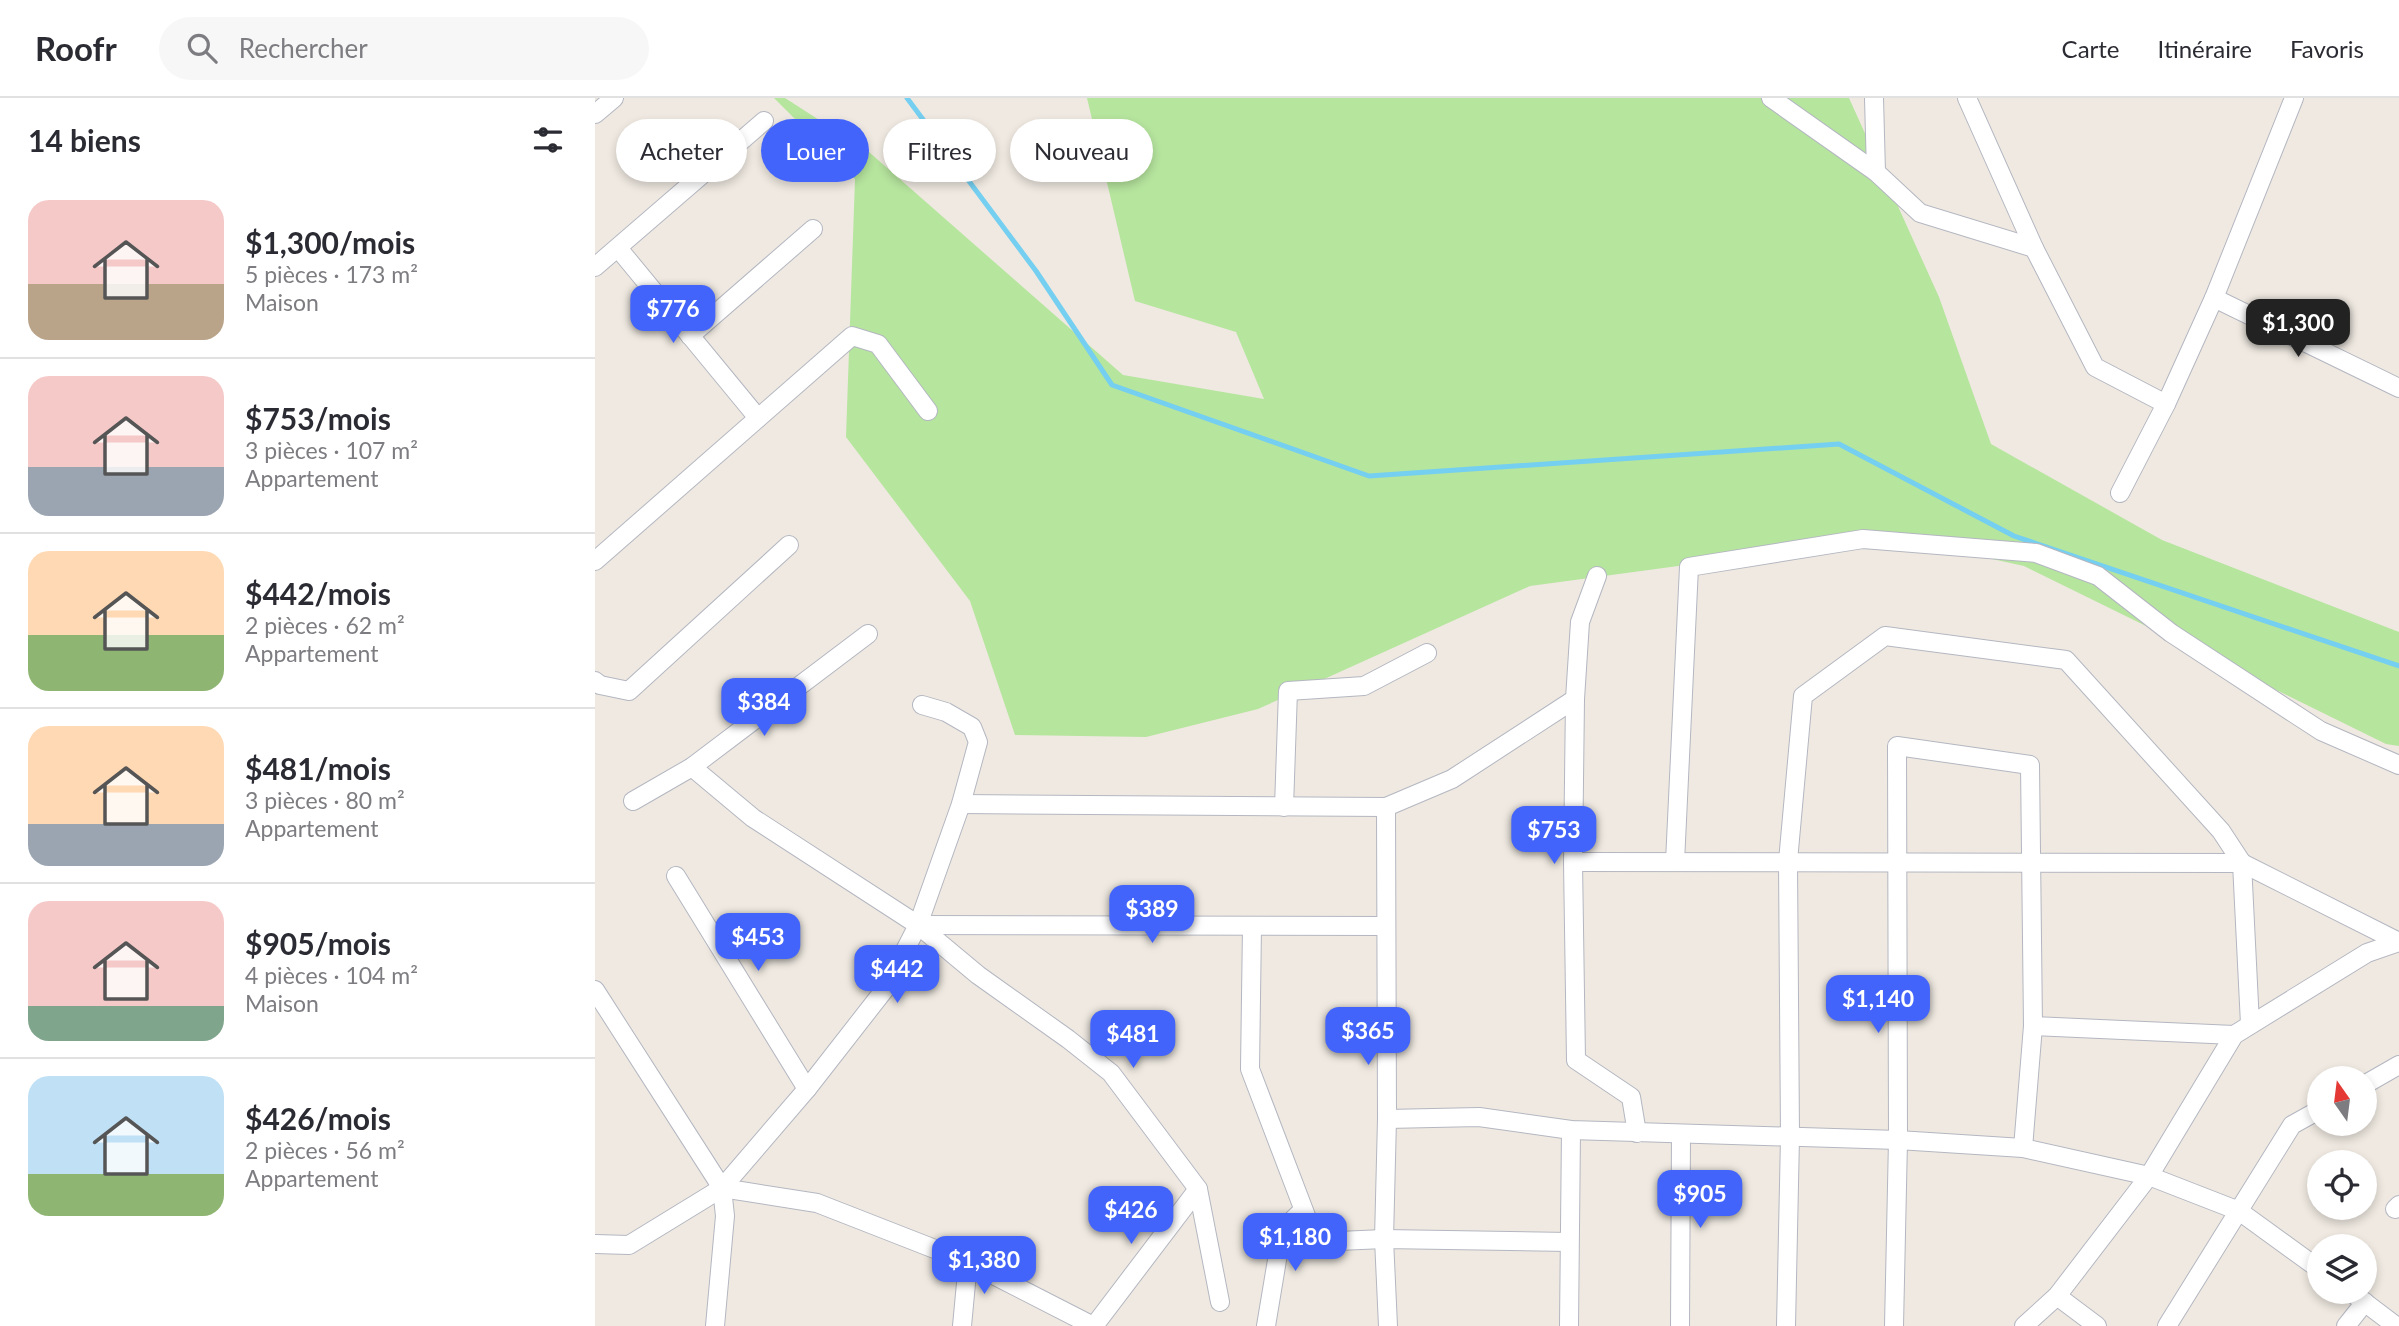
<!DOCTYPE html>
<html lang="fr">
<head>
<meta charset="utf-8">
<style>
	:root { --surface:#fff; --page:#f7f7f7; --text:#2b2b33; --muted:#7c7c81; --line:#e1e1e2; --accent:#4264fb }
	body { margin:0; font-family:Lato,sans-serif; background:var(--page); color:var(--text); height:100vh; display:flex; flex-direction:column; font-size:26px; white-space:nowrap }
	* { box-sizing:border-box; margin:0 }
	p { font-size:23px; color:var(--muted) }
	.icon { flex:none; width:38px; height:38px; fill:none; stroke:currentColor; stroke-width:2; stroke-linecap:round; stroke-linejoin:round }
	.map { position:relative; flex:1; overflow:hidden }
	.drawer { display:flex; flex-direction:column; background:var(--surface); width:595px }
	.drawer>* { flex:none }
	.top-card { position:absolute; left:21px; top:21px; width:665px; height:63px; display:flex; gap:14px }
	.needle { width:46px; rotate:346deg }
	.buttons { position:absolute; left:1712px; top:968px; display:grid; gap:14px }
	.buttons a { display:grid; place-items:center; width:70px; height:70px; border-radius:50%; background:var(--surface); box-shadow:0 4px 10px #0003; font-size:35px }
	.price { position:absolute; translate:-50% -60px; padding:0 16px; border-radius:14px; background:var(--accent); color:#fff; font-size:23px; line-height:46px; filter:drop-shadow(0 2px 4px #0008) }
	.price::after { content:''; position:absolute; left:50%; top:42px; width:21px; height:16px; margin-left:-10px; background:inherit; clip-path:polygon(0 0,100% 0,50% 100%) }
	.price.selected { background:#222; color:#fff }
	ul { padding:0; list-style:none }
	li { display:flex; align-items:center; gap:21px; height:175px; padding:0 28px }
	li+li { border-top:2px solid var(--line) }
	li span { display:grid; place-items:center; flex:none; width:196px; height:140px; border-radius:21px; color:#555 }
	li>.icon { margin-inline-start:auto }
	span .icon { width:84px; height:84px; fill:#fffc; stroke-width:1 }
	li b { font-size:30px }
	h2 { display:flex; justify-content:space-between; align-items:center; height:84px; padding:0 28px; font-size:30px }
	.chip { padding:0 24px; border-radius:32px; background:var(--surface); box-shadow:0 4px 10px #0003; font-size:24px; line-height:63px }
	.chip.selected { background:var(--accent); color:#fff }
	header { display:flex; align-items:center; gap:42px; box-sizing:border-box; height:98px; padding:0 35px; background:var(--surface); border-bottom:2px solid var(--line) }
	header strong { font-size:33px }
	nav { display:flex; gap:38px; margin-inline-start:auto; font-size:24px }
	.search { width:490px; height:63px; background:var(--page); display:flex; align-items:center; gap:18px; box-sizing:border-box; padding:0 24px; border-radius:38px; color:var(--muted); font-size:26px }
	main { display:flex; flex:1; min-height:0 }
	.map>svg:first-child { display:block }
</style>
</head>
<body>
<header>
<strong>Roofr</strong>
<div class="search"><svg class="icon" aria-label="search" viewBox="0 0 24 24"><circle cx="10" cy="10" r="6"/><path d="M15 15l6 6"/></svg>Rechercher</div>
<nav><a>Carte</a><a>Itinéraire</a><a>Favoris</a></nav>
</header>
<main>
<section class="drawer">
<h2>14 biens<svg class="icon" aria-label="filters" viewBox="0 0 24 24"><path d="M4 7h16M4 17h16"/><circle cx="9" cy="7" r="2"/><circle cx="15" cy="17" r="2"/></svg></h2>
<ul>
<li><span style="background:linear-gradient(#f6c9c9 60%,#b9a48a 0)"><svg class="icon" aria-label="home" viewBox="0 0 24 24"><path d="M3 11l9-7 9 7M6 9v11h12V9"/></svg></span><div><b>$1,300/mois</b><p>5 pièces · 173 m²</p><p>Maison</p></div></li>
<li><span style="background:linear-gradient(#f6c9c9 65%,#9aa5b1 0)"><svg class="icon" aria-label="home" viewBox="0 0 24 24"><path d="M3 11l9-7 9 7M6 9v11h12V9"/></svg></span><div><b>$753/mois</b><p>3 pièces · 107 m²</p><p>Appartement</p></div></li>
<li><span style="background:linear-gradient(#ffd9b3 60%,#8fb573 0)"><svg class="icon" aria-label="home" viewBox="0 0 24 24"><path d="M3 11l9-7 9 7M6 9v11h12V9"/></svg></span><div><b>$442/mois</b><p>2 pièces · 62 m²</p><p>Appartement</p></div></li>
<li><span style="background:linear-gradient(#ffd9b3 70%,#9aa5b1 0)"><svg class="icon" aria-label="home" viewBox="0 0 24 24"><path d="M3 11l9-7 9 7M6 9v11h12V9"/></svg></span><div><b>$481/mois</b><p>3 pièces · 80 m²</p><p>Appartement</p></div></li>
<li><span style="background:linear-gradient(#f6c9c9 75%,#7fa58c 0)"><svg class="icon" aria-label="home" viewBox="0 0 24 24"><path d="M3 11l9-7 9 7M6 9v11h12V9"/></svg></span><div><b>$905/mois</b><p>4 pièces · 104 m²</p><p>Maison</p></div></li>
<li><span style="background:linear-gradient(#bfe0f5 70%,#8fb573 0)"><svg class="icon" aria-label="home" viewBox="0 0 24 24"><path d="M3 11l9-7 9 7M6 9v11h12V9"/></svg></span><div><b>$426/mois</b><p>2 pièces · 56 m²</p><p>Appartement</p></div></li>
</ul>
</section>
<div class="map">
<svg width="1804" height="1228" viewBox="0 0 1804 1228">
	<rect width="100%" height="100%" fill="#efe9e1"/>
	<path fill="#b6e59e" d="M 179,0 L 190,0 L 274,54 L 528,277 L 669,301 L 641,234 L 540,203 L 492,0 L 1254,0 L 1344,199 L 1396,346 L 1567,442 L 1804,534 L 1804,648 L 1791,646 L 1429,468 L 1297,439 L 935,488 L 663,611 L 551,639 L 420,637 L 375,503 L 251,339 L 260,81 Z"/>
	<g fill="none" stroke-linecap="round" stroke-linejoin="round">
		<path stroke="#75cff0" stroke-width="5" d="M 312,0 L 441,173 L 517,287 L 774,378 L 1244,346 L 1419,438 L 1804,568"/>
		<g stroke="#b4b7c1" stroke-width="20">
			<g id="minor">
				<path d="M 1176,0 L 1281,74 L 1325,115 L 1439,150"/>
				<path d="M 1279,0 L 1281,74"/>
				<path d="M 1372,0 L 1439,150 L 1500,269 L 1571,306"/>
				<path d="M 0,16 L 19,0"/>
				<path d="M 23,150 L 163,320"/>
				<path d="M 0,169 L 169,23"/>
				<path d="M 1619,200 L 1804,290"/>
				<path d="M 95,238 L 218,131"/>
				<path d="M 1525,395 L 1571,306 L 1619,200 L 1699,0"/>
				<path d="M 0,463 L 257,238 L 283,246 L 333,313"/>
				<path d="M 1002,478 L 985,524 L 980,601 L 978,764 L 981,962 L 1036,999 L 1042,1035"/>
				<path d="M 0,583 L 5,587 L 34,593 L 194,447"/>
				<path d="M 97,669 L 158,720 L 323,827 L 383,877 L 473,941 L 516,975 L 603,1091 L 625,1204"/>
				<path d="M 38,703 L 97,669 L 273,536"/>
				<path d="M 366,706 L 791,709 L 857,681 L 980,601"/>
				<path d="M 689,709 L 693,593 L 769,588 L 832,555"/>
				<path d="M 791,709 L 792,1021 L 789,1141 L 793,1228"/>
				<path d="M 978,764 L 1647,765 L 1804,844"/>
				<path d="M 1080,764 L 1094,469 L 1268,441 L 1441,455 L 1503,478 L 1576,535 L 1726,633 L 1804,667"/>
				<path d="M 81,778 L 212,991"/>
				<path d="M 323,827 L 791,828"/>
				<path d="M 657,828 L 655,971 L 721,1144 L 789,1141 L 974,1144"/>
				<path d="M 0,892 L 127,1090"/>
				<path d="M 1769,987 L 1804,967"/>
				<path d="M 792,1021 L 884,1019 L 976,1032 L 1303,1042 L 1428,1050 L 1554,1078 L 1644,1113 L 1724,1171"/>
				<path d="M 1428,1050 L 1438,928"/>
				<path d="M 1800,1111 L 1804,1107"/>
				<path d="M 0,1146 L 34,1147 L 127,1090 L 222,1105 L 373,1164 L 498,1228"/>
				<path d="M 1756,1194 L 1801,1228"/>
				<path d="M 1462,1198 L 1502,1228"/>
				<path d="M 120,1228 L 130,1118 L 127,1090 L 212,991 L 290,891 L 323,827 L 366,706 L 383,644 L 377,629 L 351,614 L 327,607"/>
				<path d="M 367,1228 L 373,1164"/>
				<path d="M 499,1228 L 603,1091"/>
				<path d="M 671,1228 L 687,1132 L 708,1112"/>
				<path d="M 974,1228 L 976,1032"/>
				<path d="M 1085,1228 L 1086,1037"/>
				<path d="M 1191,1228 L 1195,1039 L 1193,763 L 1208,598 L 1290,538 L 1471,562 L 1626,733 L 1647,765 L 1655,926"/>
				<path d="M 1299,1228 L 1303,1042 L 1302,648 L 1435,667 L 1438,928 L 1639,937"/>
				<path d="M 1429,1228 L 1462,1198 L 1554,1078 L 1639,937 L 1772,855 L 1804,844"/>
				<path d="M 1572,1228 L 1697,1027 L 1724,1012"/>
				<path d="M 1751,1228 L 1770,1204"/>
			</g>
		</g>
		<use href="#minor" stroke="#fff" stroke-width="18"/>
	</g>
</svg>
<div class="buttons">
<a><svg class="needle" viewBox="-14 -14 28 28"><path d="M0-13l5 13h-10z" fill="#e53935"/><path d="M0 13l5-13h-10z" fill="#7c7c81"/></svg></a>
<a><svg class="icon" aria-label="locate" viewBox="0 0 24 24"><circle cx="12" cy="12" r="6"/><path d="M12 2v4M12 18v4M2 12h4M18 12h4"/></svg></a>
<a><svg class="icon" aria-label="layers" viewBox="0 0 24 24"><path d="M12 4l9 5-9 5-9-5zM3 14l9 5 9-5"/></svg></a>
</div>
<b class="price" style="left:78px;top:247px">$776</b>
<b class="price selected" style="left:1703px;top:261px">$1,300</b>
<b class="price" style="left:169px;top:640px">$384</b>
<b class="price" style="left:959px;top:768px">$753</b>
<b class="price" style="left:557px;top:847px">$389</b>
<b class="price" style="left:163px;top:875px">$453</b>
<b class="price" style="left:302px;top:907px">$442</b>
<b class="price" style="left:1283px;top:937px">$1,140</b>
<b class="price" style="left:773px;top:969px">$365</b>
<b class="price" style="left:538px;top:972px">$481</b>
<b class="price" style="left:1105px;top:1132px">$905</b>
<b class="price" style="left:536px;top:1148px">$426</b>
<b class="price" style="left:700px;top:1175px">$1,180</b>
<b class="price" style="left:389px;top:1198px">$1,380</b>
<div class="top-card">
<a class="chip">Acheter</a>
<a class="chip selected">Louer</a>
<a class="chip">Filtres</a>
<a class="chip">Nouveau</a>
</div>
</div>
</main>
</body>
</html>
